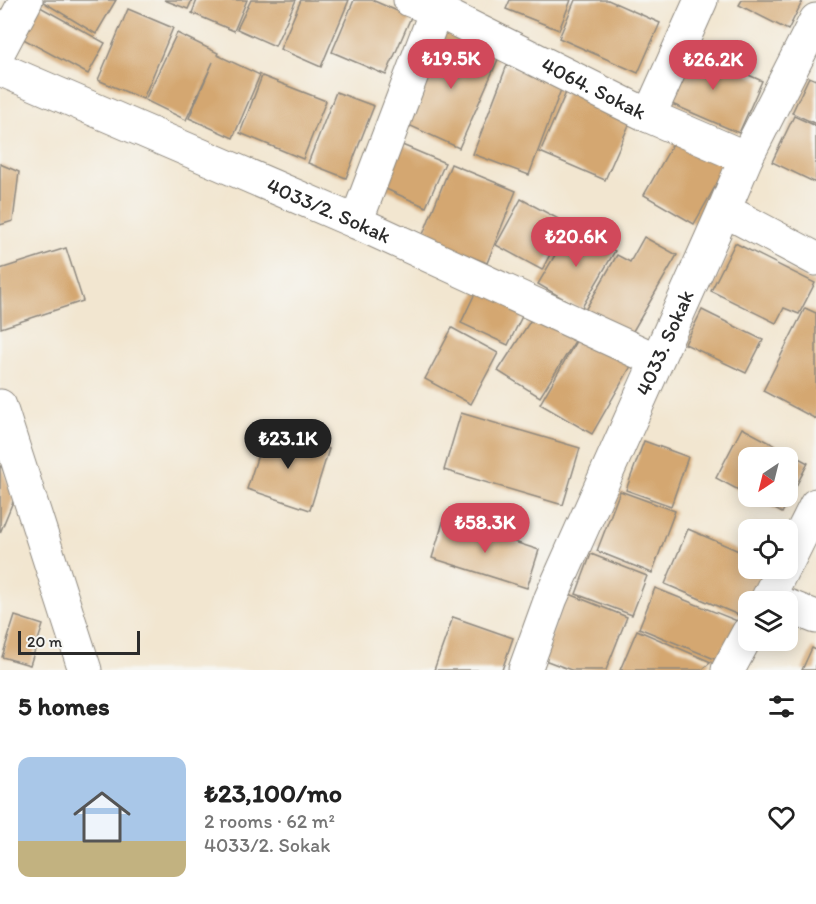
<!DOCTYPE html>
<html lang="en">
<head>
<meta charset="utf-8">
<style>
	:root { --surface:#fff; --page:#f6f6f6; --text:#222; --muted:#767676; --accent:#d1495b }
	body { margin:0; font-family:Itim,sans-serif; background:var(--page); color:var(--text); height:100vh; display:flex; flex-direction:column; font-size:22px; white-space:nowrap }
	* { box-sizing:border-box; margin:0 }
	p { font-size:20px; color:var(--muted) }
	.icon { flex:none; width:33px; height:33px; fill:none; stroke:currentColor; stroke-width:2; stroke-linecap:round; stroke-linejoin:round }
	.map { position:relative; height:670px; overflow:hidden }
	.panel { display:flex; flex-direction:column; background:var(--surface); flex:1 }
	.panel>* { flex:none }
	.needle { width:39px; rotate:215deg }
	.controls { position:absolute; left:738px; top:447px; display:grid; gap:12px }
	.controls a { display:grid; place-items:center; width:60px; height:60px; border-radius:12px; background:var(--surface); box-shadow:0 3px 15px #0003; font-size:30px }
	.scale { position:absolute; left:18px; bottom:15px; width:122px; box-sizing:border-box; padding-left:6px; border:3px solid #2b2b2b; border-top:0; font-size:16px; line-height:21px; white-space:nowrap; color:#2b2b2b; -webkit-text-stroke:4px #f6f6f2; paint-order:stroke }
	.price { position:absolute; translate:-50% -51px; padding:0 14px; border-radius:21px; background:var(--accent); color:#fff; font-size:20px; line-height:39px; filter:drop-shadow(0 2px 3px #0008) }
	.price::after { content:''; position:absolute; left:50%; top:36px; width:18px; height:14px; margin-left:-9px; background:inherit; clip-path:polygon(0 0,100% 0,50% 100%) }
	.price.on { background:#222; color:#fff }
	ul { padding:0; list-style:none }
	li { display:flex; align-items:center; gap:18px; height:150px; padding:0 18px }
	li span { display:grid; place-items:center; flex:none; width:168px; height:120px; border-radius:12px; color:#555 }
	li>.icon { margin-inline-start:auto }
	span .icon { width:72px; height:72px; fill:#fffc; stroke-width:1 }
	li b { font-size:26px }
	h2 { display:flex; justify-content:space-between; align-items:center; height:72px; padding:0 18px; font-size:26px }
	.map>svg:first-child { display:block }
</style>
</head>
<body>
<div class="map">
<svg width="816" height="670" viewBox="0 0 816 670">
	<rect width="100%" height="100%" fill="#f6f6f2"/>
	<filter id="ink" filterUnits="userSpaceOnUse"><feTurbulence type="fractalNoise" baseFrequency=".0167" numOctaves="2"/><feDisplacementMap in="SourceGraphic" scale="12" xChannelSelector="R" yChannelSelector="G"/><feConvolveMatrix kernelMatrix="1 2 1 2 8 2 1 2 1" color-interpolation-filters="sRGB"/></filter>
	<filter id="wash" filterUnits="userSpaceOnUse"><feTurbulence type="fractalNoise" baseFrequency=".008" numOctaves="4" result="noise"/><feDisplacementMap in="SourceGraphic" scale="24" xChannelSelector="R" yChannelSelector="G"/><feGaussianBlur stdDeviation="1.35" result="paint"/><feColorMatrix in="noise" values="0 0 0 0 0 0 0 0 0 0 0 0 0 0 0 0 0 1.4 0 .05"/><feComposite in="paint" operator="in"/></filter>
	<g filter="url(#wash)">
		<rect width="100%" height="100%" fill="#f2e6d0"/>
		<g id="blocks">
			<g fill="#d4a771">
				<path d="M 40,0 L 116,0 L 96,34 Z"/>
				<path d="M 164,0 L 192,0 L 188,9 Z"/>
				<path d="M 197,0 L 247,0 L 234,31 L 192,13 Z"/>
				<path d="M 251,0 L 296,0 L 275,46 L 237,29 Z"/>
				<path d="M 301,0 L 349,0 L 321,67 L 280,49 Z"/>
				<path d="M 354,0 L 372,0 L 411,17 L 386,75 L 332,52 Z"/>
				<path d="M 510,0 L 571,0 L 559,30 L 506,9 Z"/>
				<path d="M 575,0 L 608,0 L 660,23 L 638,73 L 559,38 Z"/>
				<path d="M 742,0 L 803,0 L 788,30 L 739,5 Z"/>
				<path d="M 33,3 L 105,43 L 88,74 L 16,35 Z"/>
				<path d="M 128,9 L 173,28 L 143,99 L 98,80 Z"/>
				<path d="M 443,31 L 499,57 L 459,148 L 402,122 Z"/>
				<path d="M 177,33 L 218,53 L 217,55 L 260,75 L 233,138 L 189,118 L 213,62 L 186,120 L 145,100 Z"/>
				<path d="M 688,48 L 762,81 L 739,133 L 665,101 Z"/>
				<path d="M 507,65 L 562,87 L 529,175 L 473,154 Z"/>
				<path d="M 262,76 L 326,101 L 303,159 L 240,133 Z"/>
				<path d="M 809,77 L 816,80 L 816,124 L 792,113 Z"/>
				<path d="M 567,90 L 632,118 L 605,180 L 540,152 Z"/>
				<path d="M 336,92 L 374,106 L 346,178 L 308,163 Z"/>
				<path d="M 794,116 L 816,126 L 816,183 L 772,162 Z"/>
				<path d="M 679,133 L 729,162 L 694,224 L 644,195 Z"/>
				<path d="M 395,142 L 445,163 L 426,207 L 377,185 Z"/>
				<path d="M 0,164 L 19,172 L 13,221 L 0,225 Z"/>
				<path d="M 451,164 L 516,191 L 487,263 L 422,237 Z"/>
				<path d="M 521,199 L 566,223 L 542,270 L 496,245 Z"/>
				<path d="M 572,226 L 615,251 L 581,309 L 538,284 Z"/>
				<path d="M 644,237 L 677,255 L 629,338 L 584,312 L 617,255 L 630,262 Z"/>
				<path d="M 735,243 L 815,283 L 799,314 L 784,308 L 776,323 L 711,291 Z"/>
				<path d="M 66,248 L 83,301 L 1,328 L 0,269 Z"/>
				<path d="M 478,287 L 525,310 L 508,345 L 461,323 Z"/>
				<path d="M 805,308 L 816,313 L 816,419 L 763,391 Z"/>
				<path d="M 702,310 L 763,340 L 746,373 L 685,344 Z"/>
				<path d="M 536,312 L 577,338 L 540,397 L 498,371 Z"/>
				<path d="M 452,328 L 498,353 L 471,404 L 425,379 Z"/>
				<path d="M 579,336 L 631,366 L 592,434 L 540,404 Z"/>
				<path d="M 461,413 L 580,448 L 563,505 L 444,470 Z"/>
				<path d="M 742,428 L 808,463 L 782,513 L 751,496 L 788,496 L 788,458 L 748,458 L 748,495 L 716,478 Z"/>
				<path d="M 266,430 L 329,449 L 310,510 L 247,489 Z"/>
				<path d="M 644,441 L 688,457 L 671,506 L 626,490 Z"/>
				<path d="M 0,466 L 2,467 L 14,499 L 0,533 Z"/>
				<path d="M 620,491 L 675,511 L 652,573 L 597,551 Z"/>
				<path d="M 444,519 L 539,550 L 527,588 L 432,558 Z"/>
				<path d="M 688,529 L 748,555 L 748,568 L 772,568 L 758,602 L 748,602 L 748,619 L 665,584 Z"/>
				<path d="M 591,554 L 647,576 L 632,615 L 576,594 Z"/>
				<path d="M 655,588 L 740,622 L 717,660 L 639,628 Z"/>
				<path d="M 567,593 L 627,617 L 606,670 L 571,670 L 542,659 Z"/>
				<path d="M 15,616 L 43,625 L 30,665 L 2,657 Z"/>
				<path d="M 453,617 L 513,638 L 502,670 L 434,670 Z"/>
				<path d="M 637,630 L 711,662 L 702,670 L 620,670 Z"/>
				<path d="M 812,648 L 816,650 L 816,670 L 802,670 Z"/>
			</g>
		</g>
	</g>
	<g filter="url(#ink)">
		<use href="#blocks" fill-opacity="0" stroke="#8e887e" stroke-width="1.5"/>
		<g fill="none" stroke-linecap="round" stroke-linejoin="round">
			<g stroke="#8e887e" stroke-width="35">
				<g id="minor">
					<path id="s1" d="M 410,0 L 436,10 L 649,116 L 746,158"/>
					<path d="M 0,49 L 26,0"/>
					<path id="s2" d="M 0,69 L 356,222 L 656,360"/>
					<path d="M 649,116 L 701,0"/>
					<path d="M 724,210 L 816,259"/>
					<path d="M 356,222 L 440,0"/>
					<path d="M 0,406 L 85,670"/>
					<path d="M 788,606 L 816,617"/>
					<path id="s3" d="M 525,670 L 551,598 L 724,210 L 746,158 L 816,20"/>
				</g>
			</g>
			<g stroke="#8e887e" stroke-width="35">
				<g id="major">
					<path d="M 788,561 L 816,505"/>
					<path d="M 766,602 L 783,568"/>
					<path d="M 728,670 L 748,633"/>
				</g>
			</g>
			<use href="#minor" stroke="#fff" stroke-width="33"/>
			<use href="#major" stroke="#fff" stroke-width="33"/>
		</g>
	</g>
	<g text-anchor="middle" stroke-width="4.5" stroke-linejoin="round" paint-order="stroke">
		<g font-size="21" fill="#2b2b2b" stroke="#f6f6f2">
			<text dy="7" stroke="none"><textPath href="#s1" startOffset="204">4064. Sokak</textPath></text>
			<text dy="7" stroke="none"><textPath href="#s2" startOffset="358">4033/2. Sokak</textPath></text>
			<text dy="7" stroke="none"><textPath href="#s3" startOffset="356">4033. Sokak</textPath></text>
		</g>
	</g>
</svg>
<div class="controls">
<a><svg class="needle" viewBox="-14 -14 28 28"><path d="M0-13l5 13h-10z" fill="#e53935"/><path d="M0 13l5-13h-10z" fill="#767676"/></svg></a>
<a><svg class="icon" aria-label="locate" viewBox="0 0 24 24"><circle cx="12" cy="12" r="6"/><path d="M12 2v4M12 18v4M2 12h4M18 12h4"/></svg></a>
<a><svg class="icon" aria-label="layers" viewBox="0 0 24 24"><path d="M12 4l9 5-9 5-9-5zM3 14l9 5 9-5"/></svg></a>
</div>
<div class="scale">20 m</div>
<b class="price" style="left:451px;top:90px">₺19.5K</b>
<b class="price" style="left:713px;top:91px">₺26.2K</b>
<b class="price" style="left:576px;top:268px">₺20.6K</b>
<b class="price on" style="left:288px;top:470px">₺23.1K</b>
<b class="price" style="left:485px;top:554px">₺58.3K</b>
</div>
<section class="panel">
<h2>5 homes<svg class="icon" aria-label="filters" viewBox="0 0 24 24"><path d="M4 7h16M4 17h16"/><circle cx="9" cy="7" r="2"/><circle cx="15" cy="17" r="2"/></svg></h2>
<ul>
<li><span style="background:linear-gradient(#a9c7e8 70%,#c2b280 0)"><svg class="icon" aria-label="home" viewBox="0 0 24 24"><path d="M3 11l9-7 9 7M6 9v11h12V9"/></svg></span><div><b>₺23,100/mo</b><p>2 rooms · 62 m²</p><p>4033/2. Sokak</p></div><svg class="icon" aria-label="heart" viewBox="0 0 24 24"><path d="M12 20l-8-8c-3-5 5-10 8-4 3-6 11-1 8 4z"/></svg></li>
</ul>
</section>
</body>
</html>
